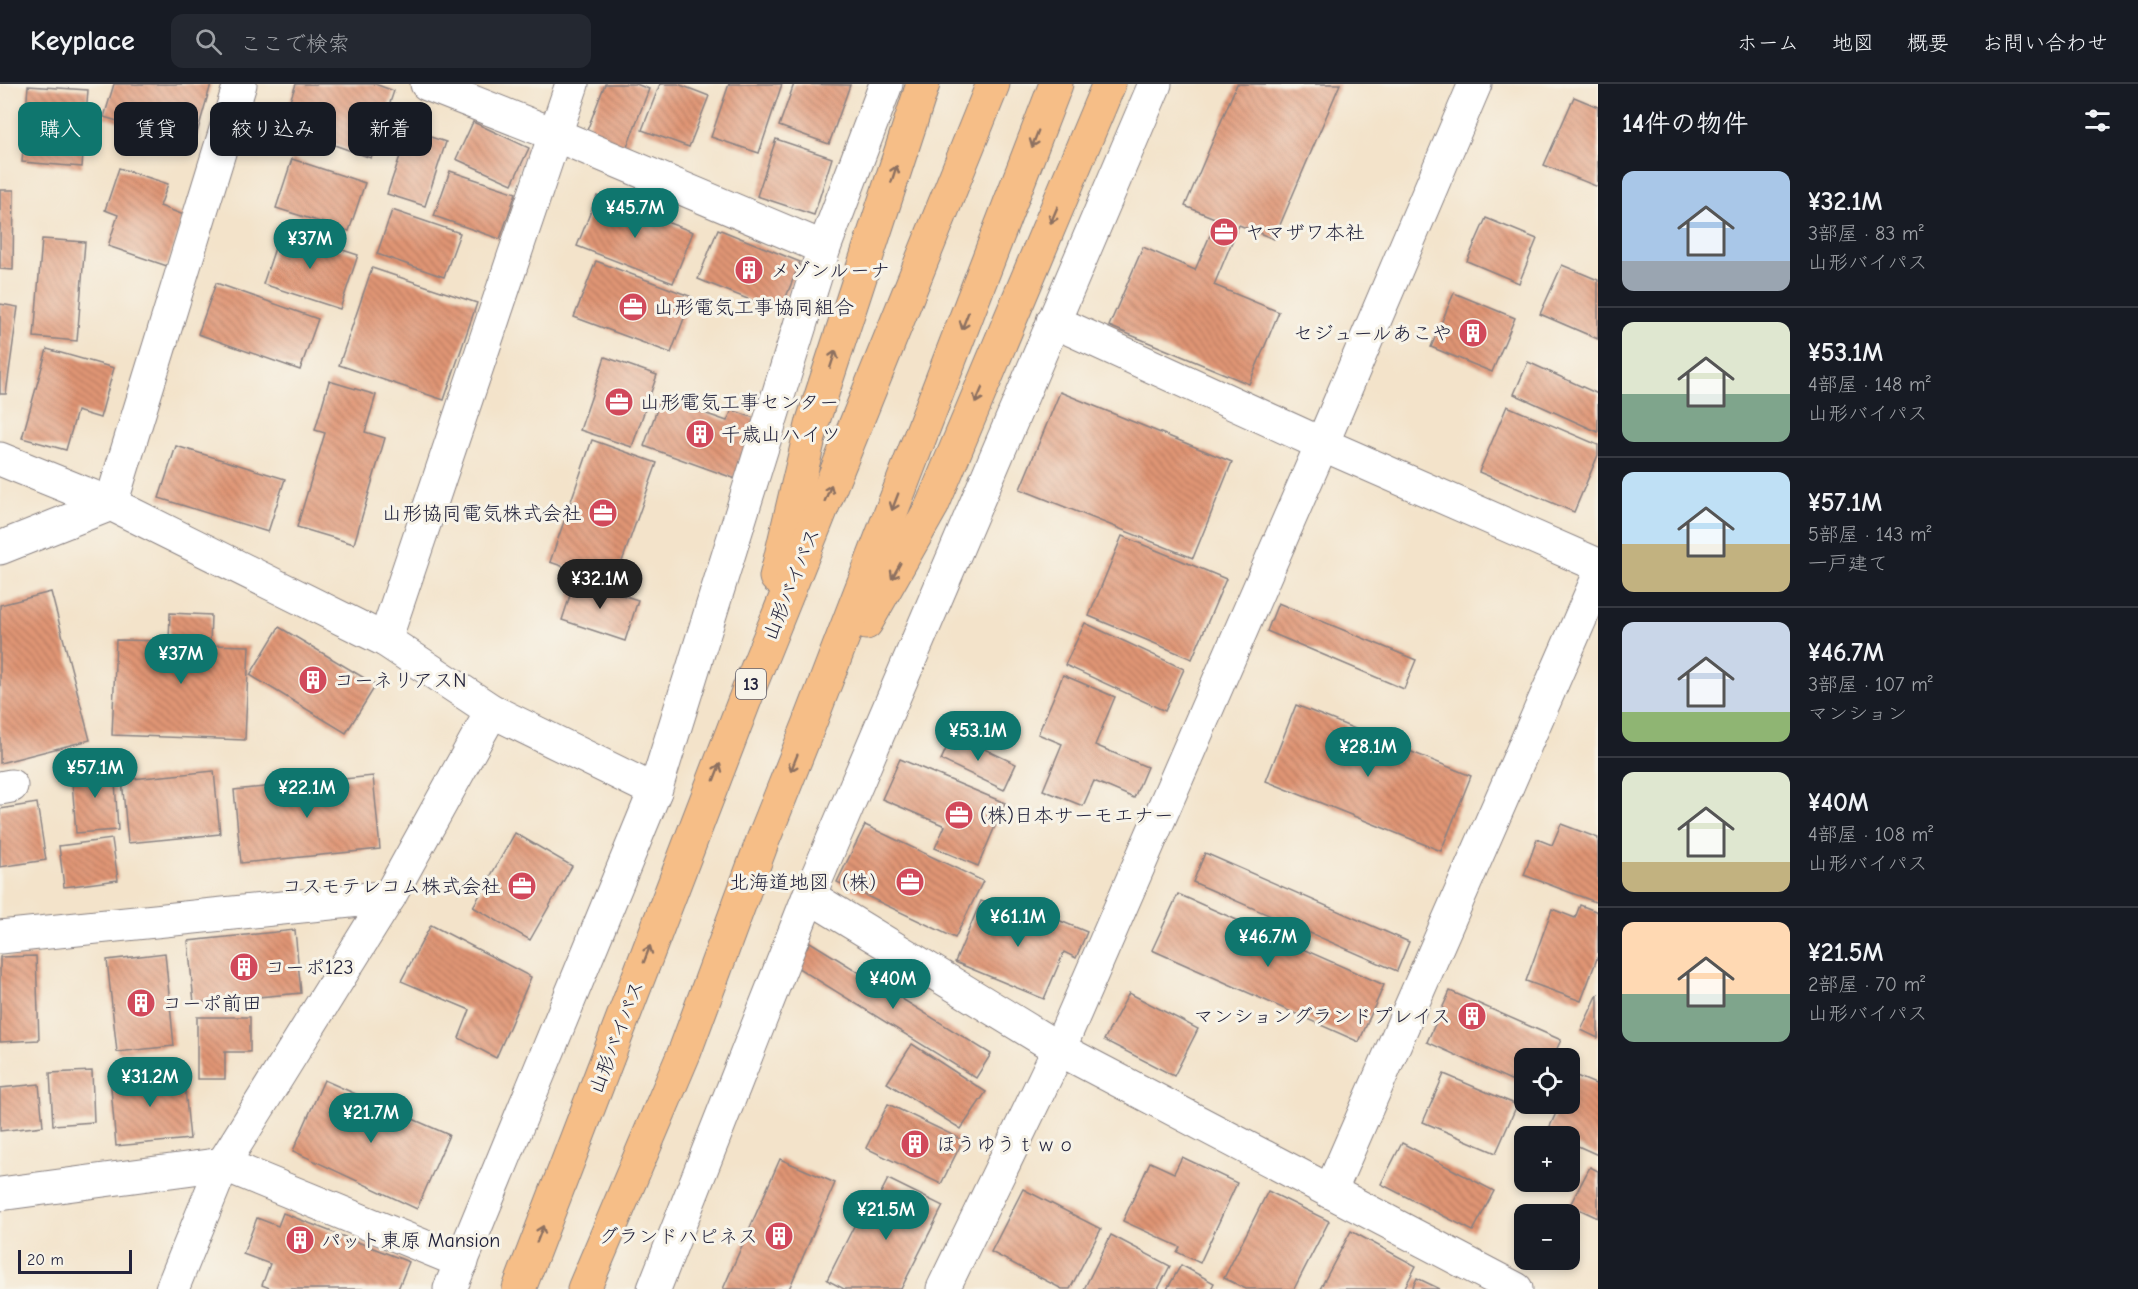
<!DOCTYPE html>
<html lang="ja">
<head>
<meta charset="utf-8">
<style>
	:root { --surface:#171b24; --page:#242831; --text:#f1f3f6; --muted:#9ea1a6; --line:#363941; --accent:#0f766e }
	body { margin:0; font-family:"Comic Neue","Klee One",sans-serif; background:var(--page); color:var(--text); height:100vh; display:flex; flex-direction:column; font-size:22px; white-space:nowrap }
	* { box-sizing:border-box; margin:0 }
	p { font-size:20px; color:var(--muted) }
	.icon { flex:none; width:33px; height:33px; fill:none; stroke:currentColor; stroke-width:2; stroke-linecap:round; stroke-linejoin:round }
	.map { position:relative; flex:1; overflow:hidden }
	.side { display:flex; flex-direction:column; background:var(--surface); width:540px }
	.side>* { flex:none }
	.hud { position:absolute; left:18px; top:18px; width:570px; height:54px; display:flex; gap:12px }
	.controls { position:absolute; left:1514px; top:964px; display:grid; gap:12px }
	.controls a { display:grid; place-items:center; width:66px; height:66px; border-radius:12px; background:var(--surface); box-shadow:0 3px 9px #0003; font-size:30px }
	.scale { position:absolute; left:18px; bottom:15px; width:114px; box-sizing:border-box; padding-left:6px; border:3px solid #22223b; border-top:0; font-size:16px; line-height:21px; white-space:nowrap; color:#22223b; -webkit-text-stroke:4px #f7f3e8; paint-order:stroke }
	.price { position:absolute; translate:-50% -51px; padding:0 14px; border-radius:21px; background:var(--accent); color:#fff; font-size:20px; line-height:39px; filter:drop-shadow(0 2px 3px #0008) }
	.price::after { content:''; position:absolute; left:50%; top:36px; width:18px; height:14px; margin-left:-9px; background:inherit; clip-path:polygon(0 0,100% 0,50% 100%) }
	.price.current { background:#222; color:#fff }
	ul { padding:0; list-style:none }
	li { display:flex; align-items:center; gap:18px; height:150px; padding:0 24px }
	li+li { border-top:2px solid var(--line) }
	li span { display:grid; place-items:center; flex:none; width:168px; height:120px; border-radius:12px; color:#555 }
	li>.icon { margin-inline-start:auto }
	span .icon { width:72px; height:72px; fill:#fffc; stroke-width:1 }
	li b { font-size:26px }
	h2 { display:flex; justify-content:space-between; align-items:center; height:72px; padding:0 24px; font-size:26px }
	.tag { padding:0 21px; border-radius:12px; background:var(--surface); box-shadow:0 3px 9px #0003; font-size:21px; line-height:54px }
	.tag.current { background:var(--accent); color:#fff }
	header { display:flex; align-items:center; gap:36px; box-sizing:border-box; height:84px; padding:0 30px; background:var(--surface); border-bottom:2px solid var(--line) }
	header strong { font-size:28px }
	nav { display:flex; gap:33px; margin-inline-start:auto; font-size:21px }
	.search { width:420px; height:54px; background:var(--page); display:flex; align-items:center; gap:15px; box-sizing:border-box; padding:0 21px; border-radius:12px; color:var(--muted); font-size:22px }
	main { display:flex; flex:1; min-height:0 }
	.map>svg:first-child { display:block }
</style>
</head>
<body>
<header>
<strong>Keyplace</strong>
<div class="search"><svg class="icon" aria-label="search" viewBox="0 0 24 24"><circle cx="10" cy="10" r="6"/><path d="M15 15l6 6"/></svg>ここで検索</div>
<nav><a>ホーム</a><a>地図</a><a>概要</a><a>お問い合わせ</a></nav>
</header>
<main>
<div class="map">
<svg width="1598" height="1205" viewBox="0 0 1598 1205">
	<defs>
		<pattern id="building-back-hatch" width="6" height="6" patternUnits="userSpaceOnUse" patternTransform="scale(1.5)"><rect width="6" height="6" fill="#e09574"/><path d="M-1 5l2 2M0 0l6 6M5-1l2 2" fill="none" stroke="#b57960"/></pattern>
	</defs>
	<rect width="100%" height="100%" fill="#f7f3e8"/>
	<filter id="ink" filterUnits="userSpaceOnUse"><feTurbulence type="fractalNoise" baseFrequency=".0167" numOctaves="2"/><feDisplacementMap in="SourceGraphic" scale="12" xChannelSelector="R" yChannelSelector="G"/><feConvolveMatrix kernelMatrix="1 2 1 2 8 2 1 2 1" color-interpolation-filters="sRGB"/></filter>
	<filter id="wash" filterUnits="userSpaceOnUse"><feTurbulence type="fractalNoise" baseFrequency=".008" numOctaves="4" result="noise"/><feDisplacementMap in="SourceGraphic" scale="24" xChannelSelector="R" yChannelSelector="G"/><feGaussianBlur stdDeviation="1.35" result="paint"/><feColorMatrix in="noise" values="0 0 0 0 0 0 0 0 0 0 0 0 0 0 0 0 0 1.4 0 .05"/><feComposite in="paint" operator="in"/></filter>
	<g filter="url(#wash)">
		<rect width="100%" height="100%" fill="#f3e3ca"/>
		<g id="blocks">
			<g fill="url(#building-back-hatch)">
				<path d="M 114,0 L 211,0 L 194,60 L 104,33 Z"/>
				<path d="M 296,0 L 375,0 L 394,7 L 371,74 L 281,42 Z"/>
				<path d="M 605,0 L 636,0 L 649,5 L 627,63 L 586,49 Z"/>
				<path d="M 660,0 L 678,0 L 709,12 L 689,63 L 642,46 Z"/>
				<path d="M 729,0 L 782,0 L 759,69 L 711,53 Z"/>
				<path d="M 794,0 L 850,1 L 829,60 L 779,42 Z"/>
				<path d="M 1237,0 L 1340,0 L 1274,155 L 1239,141 L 1214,201 L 1279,228 L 1249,300 L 1109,242 L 1143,163 L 1195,186 L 1217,135 L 1185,122 Z"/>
				<path d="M 28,2 L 88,6 L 82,83 L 22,78 Z"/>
				<path d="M 1574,13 L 1598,23 L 1598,103 L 1544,81 Z"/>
				<path d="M 473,38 L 529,64 L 512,100 L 456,75 Z"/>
				<path d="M 409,46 L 446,58 L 425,122 L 387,110 Z"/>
				<path d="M 776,55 L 832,74 L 814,131 L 757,112 Z"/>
				<path d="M 292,75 L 365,99 L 349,147 L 276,124 Z"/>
				<path d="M 119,84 L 168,100 L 160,122 L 184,131 L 167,182 L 108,162 L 118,131 L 105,126 Z"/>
				<path d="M 450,87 L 516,109 L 500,155 L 434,132 Z"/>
				<path d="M 0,106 L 14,106 L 13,186 L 0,185 Z"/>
				<path d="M 597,112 L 693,148 L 673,199 L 577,162 Z"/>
				<path d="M 392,126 L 460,149 L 444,193 L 377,170 Z"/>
				<path d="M 1486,134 L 1537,155 L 1519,199 L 1467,177 Z"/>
				<path d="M 718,145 L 800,178 L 780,228 L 698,195 Z"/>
				<path d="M 281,146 L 358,171 L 340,225 L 263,200 Z"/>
				<path d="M 42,155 L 85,158 L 77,257 L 34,253 Z"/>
				<path d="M 596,177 L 692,213 L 671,269 L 574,233 Z"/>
				<path d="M 1562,181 L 1598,196 L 1598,255 L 1540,230 Z"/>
				<path d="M 372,184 L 477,219 L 444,316 L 339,281 Z"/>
				<path d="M 216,199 L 318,235 L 300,286 L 198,250 Z"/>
				<path d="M 1454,209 L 1515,234 L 1492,288 L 1431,263 Z"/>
				<path d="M 0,220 L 18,223 L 6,310 L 0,310 Z"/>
				<path d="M 47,265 L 114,284 L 100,334 L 77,327 L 66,366 L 22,354 Z"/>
				<path d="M 605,273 L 657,291 L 632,363 L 580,346 Z"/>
				<path d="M 1528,278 L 1598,310 L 1598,348 L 1514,310 Z"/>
				<path d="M 329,297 L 376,311 L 365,348 L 385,354 L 354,460 L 297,443 L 325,349 L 315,346 Z"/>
				<path d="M 1060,308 L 1232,378 L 1193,474 L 1020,405 Z"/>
				<path d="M 661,314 L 727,337 L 732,326 L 757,335 L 736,395 L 644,362 Z"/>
				<path d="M 1507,322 L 1598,361 L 1598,371 L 1574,428 L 1479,388 Z"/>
				<path d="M 592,356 L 657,379 L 614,500 L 550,478 Z"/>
				<path d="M 176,362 L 285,395 L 268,448 L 159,414 Z"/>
				<path d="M 1122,452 L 1226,495 L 1192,575 L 1089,532 Z"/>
				<path d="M 575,496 L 638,516 L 625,557 L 562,536 Z"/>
				<path d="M 51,508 L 90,656 L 0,679 L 0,521 Z"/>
				<path d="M 1278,519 L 1416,576 L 1404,605 L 1267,547 Z"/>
				<path d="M 170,529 L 211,531 L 210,561 L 249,562 L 245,656 L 112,651 L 116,556 L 169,557 Z"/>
				<path d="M 1085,539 L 1184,585 L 1165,627 L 1065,581 Z"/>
				<path d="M 279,543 L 376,601 L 346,649 L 250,591 Z"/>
				<path d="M 1063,591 L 1115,613 L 1095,661 L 1147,683 L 1134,714 L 1094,697 L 1083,722 L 1043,706 L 1062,660 L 1038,650 Z"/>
				<path d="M 1296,621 L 1471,692 L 1441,767 L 1266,697 Z"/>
				<path d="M 953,650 L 1016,680 L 1004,706 L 941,676 Z"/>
				<path d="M 900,675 L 1005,719 L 978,782 L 935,764 L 945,742 L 882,715 Z"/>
				<path d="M 114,681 L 118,746 L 76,749 L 71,684 Z"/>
				<path d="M 214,687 L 220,750 L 128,759 L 122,696 Z"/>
				<path d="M 373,692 L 380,765 L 241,779 L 234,706 Z"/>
				<path d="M 37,719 L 46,776 L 0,783 L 0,725 Z"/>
				<path d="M 1561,740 L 1598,754 L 1598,819 L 1524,791 L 1537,755 L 1552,761 Z"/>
				<path d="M 865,741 L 983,797 L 955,854 L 837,798 Z"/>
				<path d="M 515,749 L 572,782 L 530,856 L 473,823 Z"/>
				<path d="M 112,755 L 118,796 L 64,803 L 59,762 Z"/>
				<path d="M 1205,769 L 1409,858 L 1397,887 L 1193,798 Z"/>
				<path d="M 1178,810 L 1384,901 L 1359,958 L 1152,866 Z"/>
				<path d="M 981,817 L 1041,842 L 1046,831 L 1087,848 L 1076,874 L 1064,868 L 1044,915 L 955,878 Z"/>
				<path d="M 1580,821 L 1598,828 L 1598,872 L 1581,917 L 1526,897 L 1552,825 L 1575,834 Z"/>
				<path d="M 431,841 L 531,893 L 496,974 L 459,954 L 470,926 L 401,897 Z"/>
				<path d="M 295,846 L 301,909 L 194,919 L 188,857 Z"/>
				<path d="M 810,858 L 991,970 L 976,994 L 795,882 Z"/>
				<path d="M 165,869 L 174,962 L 117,968 L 107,876 Z"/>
				<path d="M 36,872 L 39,956 L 0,958 L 0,873 Z"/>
				<path d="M 1450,907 L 1561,956 L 1552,975 L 1524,975 L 1524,1002 L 1427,958 Z"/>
				<path d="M 1129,909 L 1198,945 L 1174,992 L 1104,956 Z"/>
				<path d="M 1598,910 L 1598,954 L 1581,946 Z"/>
				<path d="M 197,933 L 250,933 L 250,968 L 225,968 L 225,995 L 197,995 Z"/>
				<path d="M 912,960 L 986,1008 L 961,1045 L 887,999 Z"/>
				<path d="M 183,985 L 190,1055 L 116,1062 L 110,992 Z"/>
				<path d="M 92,987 L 94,1038 L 53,1041 L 50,989 Z"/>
				<path d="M 1444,990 L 1517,1021 L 1496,1069 L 1423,1038 Z"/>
				<path d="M 1574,991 L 1598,1001 L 1598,1071 L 1569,1058 L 1569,1053 L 1557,1053 L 1547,1049 L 1560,1020 L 1569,1020 L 1569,1001 Z"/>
				<path d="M 324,996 L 449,1051 L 417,1125 L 293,1067 Z"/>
				<path d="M 39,1000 L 43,1042 L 0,1047 L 0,1004 Z"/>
				<path d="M 888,1020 L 963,1056 L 941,1100 L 866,1064 Z"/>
				<path d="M 1402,1059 L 1494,1107 L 1473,1147 L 1381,1100 Z"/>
				<path d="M 1182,1073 L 1237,1099 L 1200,1179 L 1177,1168 L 1180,1163 L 1123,1137 L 1150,1078 L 1174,1089 Z"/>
				<path d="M 780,1075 L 835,1099 L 789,1205 L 723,1205 Z"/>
				<path d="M 1590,1083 L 1598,1087 L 1598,1134 L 1570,1121 Z"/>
				<path d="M 888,1095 L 943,1122 L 901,1205 L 844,1205 L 827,1196 L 858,1134 L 867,1136 Z"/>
				<path d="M 1023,1105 L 1101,1145 L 1070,1205 L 1062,1205 L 991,1168 Z"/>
				<path d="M 1268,1107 L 1329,1137 L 1294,1205 L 1246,1205 L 1224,1194 Z"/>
				<path d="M 283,1129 L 409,1178 L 398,1205 L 272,1205 L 262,1201 L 270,1180 L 243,1170 L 257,1134 L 278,1142 Z"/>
				<path d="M 1351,1147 L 1416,1182 L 1404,1205 L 1320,1205 Z"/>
				<path d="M 1111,1151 L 1170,1182 L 1158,1205 L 1084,1205 Z"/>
				<path d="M 1181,1181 L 1214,1199 L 1211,1205 L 1167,1205 Z"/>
				<path d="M 1417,1194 L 1440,1205 L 1412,1205 Z"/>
			</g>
		</g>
	</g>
	<g filter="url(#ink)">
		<use href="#blocks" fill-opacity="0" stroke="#8a8282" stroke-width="1.5"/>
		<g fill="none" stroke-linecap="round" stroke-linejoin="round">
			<g stroke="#8a8282" stroke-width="35">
				<g id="minor">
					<path d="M 427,0 L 556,51 L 824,164"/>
					<path d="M 1053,237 L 1322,360 L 1598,481"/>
					<path d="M 0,375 L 111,420 L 385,556 L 492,627 L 655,707"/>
					<path d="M 111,420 L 240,0"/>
					<path d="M 0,464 L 111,420"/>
					<path d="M 385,556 L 572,0"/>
					<path d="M 0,704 L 11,702"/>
					<path d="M 809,812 L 1059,965 L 1516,1205"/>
					<path d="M 0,853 L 389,813"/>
					<path d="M 1330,1108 L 1598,494"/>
					<path d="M 0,1110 L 223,1080 L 462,1178"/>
					<path d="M 172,1205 L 223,1080 L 389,813 L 492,627"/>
					<path d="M 450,1205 L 655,707 L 824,164 L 886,0"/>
					<path d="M 654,1205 L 809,812 L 1155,0"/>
					<path d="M 943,1205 L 1059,965 L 1322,360 L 1475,0"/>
				</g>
			</g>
			<g stroke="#8a8282" stroke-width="35">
				<g id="highway">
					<path d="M 776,493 L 813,337 L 923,0"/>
					<path d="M 866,539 L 932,422 L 1109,0"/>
					<path d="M 519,1205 L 752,597 L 993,0"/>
					<path d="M 584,1205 L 685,967 L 763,756 L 809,641 L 1056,0"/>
				</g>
			</g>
			<use href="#minor" stroke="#fff" stroke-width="33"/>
			<use href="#highway" stroke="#f6be87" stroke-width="33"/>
		</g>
		<defs><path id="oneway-shaft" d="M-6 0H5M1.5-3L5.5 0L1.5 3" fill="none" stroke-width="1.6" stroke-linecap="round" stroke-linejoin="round" transform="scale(1.5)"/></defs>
		<g stroke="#8c7061">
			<use href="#oneway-shaft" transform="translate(1035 55) rotate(111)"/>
			<use href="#oneway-shaft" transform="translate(894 90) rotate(-72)"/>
			<use href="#oneway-shaft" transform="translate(1054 131) rotate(113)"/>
			<use href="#oneway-shaft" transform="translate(965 237) rotate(111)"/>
			<use href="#oneway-shaft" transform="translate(833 275) rotate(-72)"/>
			<use href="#oneway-shaft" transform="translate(979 311) rotate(113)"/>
			<use href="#oneway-shaft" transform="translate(828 409) rotate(-68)"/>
			<use href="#oneway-shaft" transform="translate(895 418) rotate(111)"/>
			<use href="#oneway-shaft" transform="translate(896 487) rotate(119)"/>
			<use href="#oneway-shaft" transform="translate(794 679) rotate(112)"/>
			<use href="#oneway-shaft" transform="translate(717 688) rotate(-69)"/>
			<use href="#oneway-shaft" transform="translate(647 870) rotate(-69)"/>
			<use href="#oneway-shaft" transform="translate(540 1150) rotate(-69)"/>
		</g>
	</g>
	<defs>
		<g id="office-disc" transform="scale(1.5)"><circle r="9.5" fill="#d1495b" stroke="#f7f3e8"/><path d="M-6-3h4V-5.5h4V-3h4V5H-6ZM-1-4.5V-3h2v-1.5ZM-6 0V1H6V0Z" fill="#fff"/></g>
		<g id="building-disc" transform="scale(1.5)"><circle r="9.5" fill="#d1495b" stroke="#f7f3e8"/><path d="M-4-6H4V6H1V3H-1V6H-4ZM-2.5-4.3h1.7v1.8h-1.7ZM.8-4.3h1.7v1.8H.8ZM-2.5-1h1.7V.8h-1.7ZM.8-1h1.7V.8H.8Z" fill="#fff"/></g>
	</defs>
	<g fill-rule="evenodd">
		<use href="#office-disc" x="1224" y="148"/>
		<use href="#building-disc" x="749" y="186"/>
		<use href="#office-disc" x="633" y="223"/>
		<use href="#building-disc" x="1473" y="249"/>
		<use href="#office-disc" x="619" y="318"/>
		<use href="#building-disc" x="700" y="350"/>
		<use href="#office-disc" x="603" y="429"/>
		<use href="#building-disc" x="313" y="596"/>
		<use href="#office-disc" x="959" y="731"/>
		<use href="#office-disc" x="910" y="798"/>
		<use href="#office-disc" x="522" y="802"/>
		<use href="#building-disc" x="244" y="883"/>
		<use href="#building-disc" x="141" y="919"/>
		<use href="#building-disc" x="1472" y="932"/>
		<use href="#building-disc" x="915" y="1060"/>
		<use href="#building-disc" x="779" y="1152"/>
		<use href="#building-disc" x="300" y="1156"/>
	</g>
	<g text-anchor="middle" stroke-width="6" stroke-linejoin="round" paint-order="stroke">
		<rect fill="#f7f3e8" stroke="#62616f" stroke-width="1.5" x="736" y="585" width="30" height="30" rx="4.5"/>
		<g font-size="18" font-weight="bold" fill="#22223b">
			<text x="751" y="606">13</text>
		</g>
		<g font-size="20" fill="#22223b" stroke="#f7f3e8" text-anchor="start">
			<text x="1245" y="155">ヤマザワ本社</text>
			<text x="770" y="193">メゾンルーナ</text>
			<text x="654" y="230">山形電気工事協同組合</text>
			<text x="1452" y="256" text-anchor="end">セジュールあこや</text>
			<text x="640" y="325">山形電気工事センター</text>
			<text x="721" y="357">千歳山ハイツ</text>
			<text x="582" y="436" text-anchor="end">山形協同電気株式会社</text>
			<text x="334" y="603">コーネリアスN</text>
			<text x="980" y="738">(株)日本サーモエナー</text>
			<text x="889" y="805" text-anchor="end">北海道地図（株）</text>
			<text x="501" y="809" text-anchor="end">コスモテレコム株式会社</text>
			<text x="265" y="890">コーポ123</text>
			<text x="162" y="926">コーポ前田</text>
			<text x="1451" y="939" text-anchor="end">マンショングランドプレイス</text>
			<text x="936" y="1067">ほうゆうｔｗｏ</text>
			<text x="758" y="1159" text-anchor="end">グランドハピネス</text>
			<text x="321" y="1163">パット東原 Mansion</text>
		</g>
		<g font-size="20" fill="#22223b" stroke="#f7f3e8">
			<text transform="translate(791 500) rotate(-68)" y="7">山形バイパス</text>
			<text transform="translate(616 953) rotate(-69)" y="7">山形バイパス</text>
		</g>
	</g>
</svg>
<div class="controls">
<a><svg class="icon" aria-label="locate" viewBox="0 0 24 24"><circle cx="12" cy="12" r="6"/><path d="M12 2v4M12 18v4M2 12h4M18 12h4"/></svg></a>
<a>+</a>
<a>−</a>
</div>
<div class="scale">20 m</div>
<b class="price" style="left:635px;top:155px">¥45.7M</b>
<b class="price" style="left:310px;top:186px">¥37M</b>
<b class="price current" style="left:600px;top:526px">¥32.1M</b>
<b class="price" style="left:181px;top:601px">¥37M</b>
<b class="price" style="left:978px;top:678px">¥53.1M</b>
<b class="price" style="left:1368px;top:694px">¥28.1M</b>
<b class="price" style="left:95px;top:715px">¥57.1M</b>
<b class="price" style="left:307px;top:735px">¥22.1M</b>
<b class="price" style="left:1018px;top:864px">¥61.1M</b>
<b class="price" style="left:1268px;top:884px">¥46.7M</b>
<b class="price" style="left:893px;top:926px">¥40M</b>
<b class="price" style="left:150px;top:1024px">¥31.2M</b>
<b class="price" style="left:371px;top:1060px">¥21.7M</b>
<b class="price" style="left:886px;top:1157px">¥21.5M</b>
<div class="hud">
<a class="tag current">購入</a>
<a class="tag">賃貸</a>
<a class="tag">絞り込み</a>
<a class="tag">新着</a>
</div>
</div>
<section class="side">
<h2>14件の物件<svg class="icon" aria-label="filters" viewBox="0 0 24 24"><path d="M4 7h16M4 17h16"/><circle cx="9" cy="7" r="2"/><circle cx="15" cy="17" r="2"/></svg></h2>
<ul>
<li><span style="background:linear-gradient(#a9c7e8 75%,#9aa5b1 0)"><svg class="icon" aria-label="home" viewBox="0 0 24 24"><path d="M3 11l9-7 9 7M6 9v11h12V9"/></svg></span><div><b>¥32.1M</b><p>3部屋 · 83 m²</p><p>山形バイパス</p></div></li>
<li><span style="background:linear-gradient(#dfe7d0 60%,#7fa58c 0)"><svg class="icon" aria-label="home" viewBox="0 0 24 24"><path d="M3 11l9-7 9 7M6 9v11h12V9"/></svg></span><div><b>¥53.1M</b><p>4部屋 · 148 m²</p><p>山形バイパス</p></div></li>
<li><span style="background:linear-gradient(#bfe0f5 60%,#c2b280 0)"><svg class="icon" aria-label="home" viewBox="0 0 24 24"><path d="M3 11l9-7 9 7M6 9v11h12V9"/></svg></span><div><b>¥57.1M</b><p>5部屋 · 143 m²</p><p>一戸建て</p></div></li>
<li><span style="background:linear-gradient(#c9d6e8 75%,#8fb573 0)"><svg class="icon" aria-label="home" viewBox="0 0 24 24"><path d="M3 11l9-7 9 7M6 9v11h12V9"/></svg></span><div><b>¥46.7M</b><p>3部屋 · 107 m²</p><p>マンション</p></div></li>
<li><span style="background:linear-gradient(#dfe7d0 75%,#c2b280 0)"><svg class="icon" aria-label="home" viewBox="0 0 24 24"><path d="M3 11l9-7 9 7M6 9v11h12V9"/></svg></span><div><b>¥40M</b><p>4部屋 · 108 m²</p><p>山形バイパス</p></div></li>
<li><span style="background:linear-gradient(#ffd9b3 60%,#7fa58c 0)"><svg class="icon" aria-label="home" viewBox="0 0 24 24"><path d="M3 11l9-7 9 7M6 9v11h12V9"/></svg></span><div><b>¥21.5M</b><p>2部屋 · 70 m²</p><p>山形バイパス</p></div></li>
</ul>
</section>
</main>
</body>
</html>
